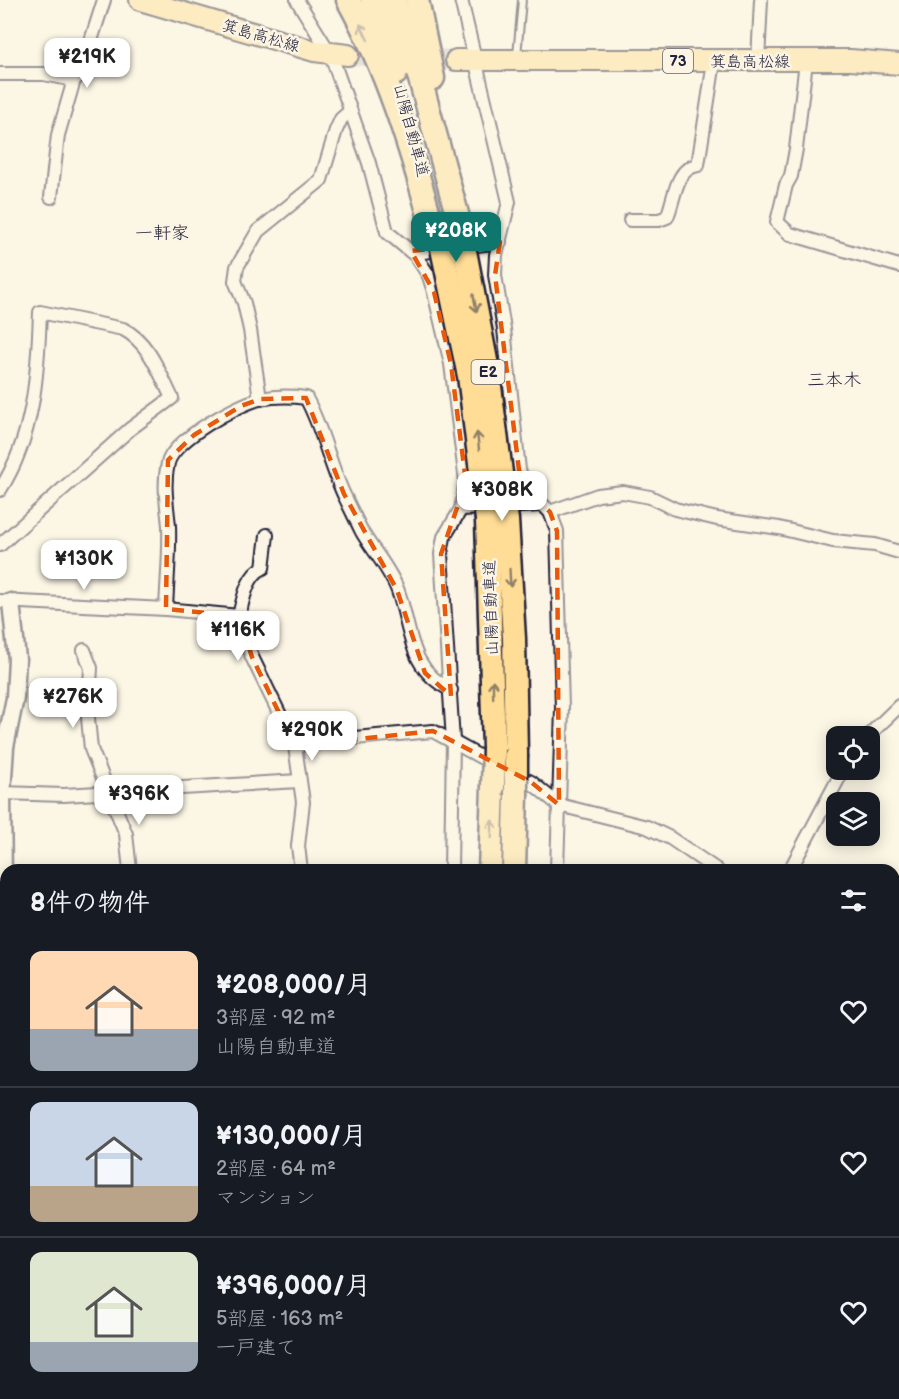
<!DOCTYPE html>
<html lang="ja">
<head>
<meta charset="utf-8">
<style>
	:root { --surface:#171b24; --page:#20242c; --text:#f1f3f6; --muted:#9ea1a6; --line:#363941; --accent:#0f766e }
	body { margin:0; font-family:"Balsamiq Sans","Klee One",sans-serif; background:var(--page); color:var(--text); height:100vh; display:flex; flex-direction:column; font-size:22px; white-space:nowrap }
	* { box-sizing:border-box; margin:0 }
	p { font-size:20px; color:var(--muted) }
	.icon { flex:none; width:33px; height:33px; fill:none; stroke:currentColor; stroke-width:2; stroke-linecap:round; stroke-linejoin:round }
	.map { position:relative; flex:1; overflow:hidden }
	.side { position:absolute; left:0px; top:864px; width:900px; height:536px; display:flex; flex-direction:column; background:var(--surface); border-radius:18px 18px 0 0; box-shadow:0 3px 15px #0003 }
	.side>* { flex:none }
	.fabs { position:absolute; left:826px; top:726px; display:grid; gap:12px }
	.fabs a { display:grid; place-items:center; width:54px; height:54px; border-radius:12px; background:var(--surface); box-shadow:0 3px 15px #0003; font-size:30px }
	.price { position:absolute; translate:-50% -51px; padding:0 14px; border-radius:12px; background:#fff; color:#222; font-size:20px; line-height:39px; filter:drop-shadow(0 2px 3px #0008) }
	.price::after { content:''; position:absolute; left:50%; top:36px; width:18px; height:14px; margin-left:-9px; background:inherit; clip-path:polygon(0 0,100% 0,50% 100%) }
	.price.selected { background:var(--accent); color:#fff }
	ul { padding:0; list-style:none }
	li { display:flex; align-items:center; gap:18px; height:150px; padding:0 30px }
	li+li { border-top:2px solid var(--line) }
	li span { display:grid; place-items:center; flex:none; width:168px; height:120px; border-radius:12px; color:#555 }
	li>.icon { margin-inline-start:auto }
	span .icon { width:72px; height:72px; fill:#fffc; stroke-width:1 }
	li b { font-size:26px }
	h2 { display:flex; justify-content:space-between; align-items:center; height:72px; padding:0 30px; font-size:26px }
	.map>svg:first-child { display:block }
</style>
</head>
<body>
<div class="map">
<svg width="899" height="1399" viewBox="0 0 899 1399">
	<rect width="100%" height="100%" fill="#fcf5e5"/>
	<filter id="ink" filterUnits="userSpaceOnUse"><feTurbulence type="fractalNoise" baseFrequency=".0167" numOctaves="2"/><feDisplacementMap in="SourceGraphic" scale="12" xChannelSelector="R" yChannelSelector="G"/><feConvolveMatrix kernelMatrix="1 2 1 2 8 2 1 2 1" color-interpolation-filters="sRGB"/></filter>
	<g filter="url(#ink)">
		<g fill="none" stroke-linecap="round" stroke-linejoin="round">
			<path stroke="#d0cbc3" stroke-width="20" stroke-dasharray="20 10" stroke-linecap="butt" d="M 348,55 L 456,60"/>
			<g stroke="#22223b" stroke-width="10">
				<path id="lane" d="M 517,56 L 522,0"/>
			</g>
			<g stroke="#22223b" stroke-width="16">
				<g id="street">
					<path d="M 297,0 L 331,55 L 369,163 L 387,232 L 416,256 L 429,276 L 434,292 L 451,364 L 466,482 L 461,509 L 444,537 L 441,554 L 453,741 L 451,870"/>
					<path d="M 461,0 L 509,202 L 496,255 L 495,275 L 504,329 L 519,470 L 526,488 L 550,512 L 557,531 L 562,708 L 557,870"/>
					<path d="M 758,61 L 761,0"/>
					<path d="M 806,61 L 796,149 L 791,176 L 786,185 L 777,222 L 790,234 L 899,266"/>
					<path d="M 0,74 L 44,74 L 74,80 L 80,75 L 104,0"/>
					<path d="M 51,197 L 58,135 L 74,80"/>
					<path d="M 630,220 L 659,220 L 667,217 C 675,199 675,168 698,165 L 714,62"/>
					<path d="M 411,251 L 423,252 L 500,242"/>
					<path d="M 260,399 L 250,330 L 244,303 L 235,281 L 237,267 L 258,231 L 321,180 L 336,130 L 341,119 L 350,111"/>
					<path d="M 0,490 C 34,437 38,373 40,312 L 123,329 C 149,342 160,374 172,398 L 130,429 L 0,545"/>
					<path d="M 461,509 L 541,505"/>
					<path d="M 550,512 L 598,495 L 623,492 L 650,497 L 675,509 L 717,519 L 779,528 L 833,541 L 875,545 L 899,552"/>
					<path d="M 0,601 L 166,609 L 239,616 L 252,657 L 295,746 L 303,802 L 298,846 L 301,870"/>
					<path d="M 166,609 C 167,582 170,553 169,526 C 167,505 163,484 168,463 C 173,440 238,404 260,399 C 275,396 291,396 306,398 C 323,429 329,463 344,495 C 350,507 356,520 362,532 C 373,551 390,569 398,591 C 412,631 408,669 451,690"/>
					<path d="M 239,616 C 243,600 247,575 263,568 L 267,535"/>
					<path d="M 84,650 L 91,668 L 88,718 L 91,749 L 126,834 L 130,870"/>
					<path d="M 868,736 L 899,706"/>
					<path d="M 295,746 L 321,741 L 433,731 L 497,766"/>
					<path d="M 512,773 L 531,782 L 559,805 L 647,827 L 670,838 L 717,870"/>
					<path d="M 2,793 L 64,795 L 299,781"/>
					<path d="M 790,870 L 843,770"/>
					<path d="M 894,1021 L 899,1015"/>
					<path d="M 827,1394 L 831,1399"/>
					<path d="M 287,1399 L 289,1394"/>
					<path d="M 425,1399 L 426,1394"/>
					<path d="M 479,1399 L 480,1394"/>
					<path d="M 551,1399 L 556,1394"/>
				</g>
			</g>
			<g stroke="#22223b" stroke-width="21">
				<path id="secondary" d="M 6,1153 L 2,793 L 5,747 L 15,698 L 17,659 L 11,602"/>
			</g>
			<g stroke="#22223b" stroke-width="24">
				<g id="primary">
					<path d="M 140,0 L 314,51 L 348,55"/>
					<path d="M 456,60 L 851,60 L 899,64"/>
				</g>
			</g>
			<g stroke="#22223b" stroke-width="27">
				<g id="highway">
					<path d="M 348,0 C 387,70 411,148 432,226"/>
					<path d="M 372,0 L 396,73"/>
					<path d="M 394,0 L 420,79 L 460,225"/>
					<path d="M 417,0 L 433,78"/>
					<path d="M 487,520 L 494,748"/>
					<path d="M 507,520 L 514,639 L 516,755"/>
					<path d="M 490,870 L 493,787"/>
					<path d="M 514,870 L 516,795"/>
					<path d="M 438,1399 L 439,1394"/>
					<path d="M 462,1399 L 463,1394"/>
					<path d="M 876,1399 L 883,1394"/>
				</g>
			</g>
			<use href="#lane" stroke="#fcf5e5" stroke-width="6"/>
			<use href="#street" stroke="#fcf5e5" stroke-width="12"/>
			<use href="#secondary" stroke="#fcf5e5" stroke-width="16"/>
			<use href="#primary" stroke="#ffdd96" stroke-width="20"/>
			<use href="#highway" stroke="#ffdd96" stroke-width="22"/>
			<g stroke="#22223b" stroke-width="27" stroke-linecap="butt">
				<g id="highway-bridge">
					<path d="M 437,225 L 469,376 L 487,520"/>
					<path d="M 460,225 L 488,371 L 507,520"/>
					<path d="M 516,755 L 516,795"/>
					<path d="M 493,787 L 494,748"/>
				</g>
			</g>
			<use href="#highway-bridge" stroke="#ffdd96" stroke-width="22"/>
		</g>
		<defs><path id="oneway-shaft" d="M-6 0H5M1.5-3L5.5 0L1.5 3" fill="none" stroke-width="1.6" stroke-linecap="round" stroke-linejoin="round" transform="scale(1.5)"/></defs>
		<g stroke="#908068">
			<use href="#oneway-shaft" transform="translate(364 32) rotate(-116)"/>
			<use href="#oneway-shaft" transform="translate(475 303) rotate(79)"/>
			<use href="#oneway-shaft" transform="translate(478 441) rotate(-97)"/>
			<use href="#oneway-shaft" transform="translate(510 578) rotate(87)"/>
			<use href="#oneway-shaft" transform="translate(493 689) rotate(-91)"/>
			<use href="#oneway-shaft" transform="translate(492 829) rotate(-88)"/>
		</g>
	</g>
	<path d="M0 0H899V1399H0ZM 500,242 L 495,275 L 519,470 L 526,488 L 550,512 L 557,531 L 559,805 L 531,782 L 433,731 L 295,746 L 252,657 L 239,616 L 166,609 L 168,460 L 194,435 L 241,406 L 260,399 L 306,398 L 344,494 L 397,590 L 425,673 L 451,696 L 441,554 L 466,482 L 451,364 L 434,292 L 411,251 Z" fill="#fcf5e5" fill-opacity=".55" fill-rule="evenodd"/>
	<path fill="none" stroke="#e8590c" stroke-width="4.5" stroke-dasharray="12 8" stroke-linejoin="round" d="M 500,242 L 495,275 L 519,470 L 526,488 L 550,512 L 557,531 L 559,805 L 531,782 L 433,731 L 295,746 L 252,657 L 239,616 L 166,609 L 168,460 L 194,435 L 241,406 L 260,399 L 306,398 L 344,494 L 397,590 L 425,673 L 451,696 L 441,554 L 466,482 L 451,364 L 434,292 L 411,251 Z"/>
	<g text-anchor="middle" stroke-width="5" stroke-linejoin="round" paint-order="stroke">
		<g fill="#fcf5e5" stroke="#63616e" stroke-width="1.5">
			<rect x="663" y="49" width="30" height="24" rx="4.5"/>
			<rect x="471.5" y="360" width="33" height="24" rx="4.5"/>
		</g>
		<g font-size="15" font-weight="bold" fill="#22223b">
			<text x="678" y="66">73</text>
			<text x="488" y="377">E2</text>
		</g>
		<g font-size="16" fill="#22223b" stroke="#fcf5e5">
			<text transform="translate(261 35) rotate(16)" y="6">箕島高松線</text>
			<text x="750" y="67">箕島高松線</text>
			<text transform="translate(412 130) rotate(75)" y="6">山陽自動車道</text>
			<text transform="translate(490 608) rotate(-92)" y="6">山陽自動車道</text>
		</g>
		<g font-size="18" fill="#22223b" stroke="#fcf5e5">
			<text x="162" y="239">一軒家</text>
			<text x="834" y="386">三本木</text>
		</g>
	</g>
</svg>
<div class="fabs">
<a><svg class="icon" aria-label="locate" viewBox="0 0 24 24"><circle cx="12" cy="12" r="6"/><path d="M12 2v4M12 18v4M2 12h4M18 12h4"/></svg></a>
<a><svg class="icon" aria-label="layers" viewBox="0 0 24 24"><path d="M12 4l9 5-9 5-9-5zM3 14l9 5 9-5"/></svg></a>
</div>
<b class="price" style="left:87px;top:89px">¥219K</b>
<b class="price selected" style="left:456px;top:263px">¥208K</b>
<b class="price" style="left:502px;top:522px">¥308K</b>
<b class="price" style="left:84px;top:591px">¥130K</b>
<b class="price" style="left:238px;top:662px">¥116K</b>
<b class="price" style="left:73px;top:729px">¥276K</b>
<b class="price" style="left:312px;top:762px">¥290K</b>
<b class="price" style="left:139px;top:826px">¥396K</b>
<section class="side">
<h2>8件の物件<svg class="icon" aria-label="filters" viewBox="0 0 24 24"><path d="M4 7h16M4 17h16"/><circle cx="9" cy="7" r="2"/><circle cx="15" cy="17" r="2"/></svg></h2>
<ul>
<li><span style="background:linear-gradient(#ffd9b3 65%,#9aa5b1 0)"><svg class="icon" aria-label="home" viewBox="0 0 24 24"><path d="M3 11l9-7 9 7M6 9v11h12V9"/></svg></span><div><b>¥208,000/月</b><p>3部屋 · 92 m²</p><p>山陽自動車道</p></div><svg class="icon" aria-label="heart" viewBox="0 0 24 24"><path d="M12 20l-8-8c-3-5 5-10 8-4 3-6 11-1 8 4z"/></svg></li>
<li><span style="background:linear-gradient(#c9d6e8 70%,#b9a48a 0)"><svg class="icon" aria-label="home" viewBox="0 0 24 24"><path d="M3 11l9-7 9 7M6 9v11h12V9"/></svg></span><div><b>¥130,000/月</b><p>2部屋 · 64 m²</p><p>マンション</p></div><svg class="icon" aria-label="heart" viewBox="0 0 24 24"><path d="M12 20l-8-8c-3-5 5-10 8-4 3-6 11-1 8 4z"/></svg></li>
<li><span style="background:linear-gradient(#dfe7d0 75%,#9aa5b1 0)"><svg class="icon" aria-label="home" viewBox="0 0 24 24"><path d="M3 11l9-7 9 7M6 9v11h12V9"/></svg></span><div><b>¥396,000/月</b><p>5部屋 · 163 m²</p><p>一戸建て</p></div><svg class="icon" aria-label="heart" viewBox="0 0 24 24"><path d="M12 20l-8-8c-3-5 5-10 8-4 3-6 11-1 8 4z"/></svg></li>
</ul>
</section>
</div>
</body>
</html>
